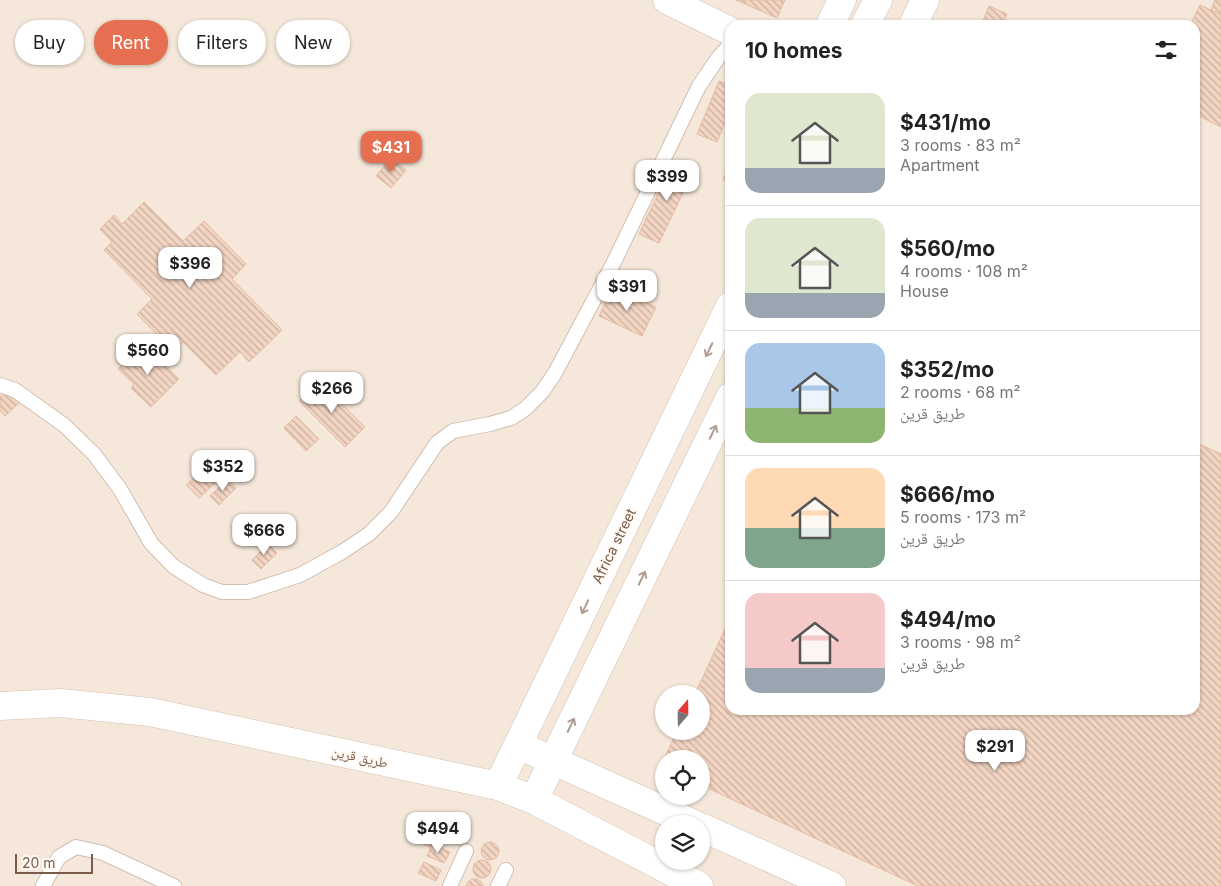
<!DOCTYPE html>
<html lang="en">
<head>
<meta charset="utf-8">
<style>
	:root { --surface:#fff; --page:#f2f2f2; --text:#222; --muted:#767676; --line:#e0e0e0; --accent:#e76f51 }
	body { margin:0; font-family:Inter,"Noto Naskh Arabic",sans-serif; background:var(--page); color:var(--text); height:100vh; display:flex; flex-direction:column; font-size:19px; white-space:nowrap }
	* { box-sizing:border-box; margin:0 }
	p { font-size:16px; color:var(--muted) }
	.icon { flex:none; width:28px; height:28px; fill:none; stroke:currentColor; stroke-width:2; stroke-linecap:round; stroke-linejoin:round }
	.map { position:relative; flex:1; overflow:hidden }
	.panel { position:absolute; left:725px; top:20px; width:475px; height:695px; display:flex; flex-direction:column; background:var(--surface); border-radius:15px; box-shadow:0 1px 4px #0004 }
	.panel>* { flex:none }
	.top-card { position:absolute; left:15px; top:20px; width:475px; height:45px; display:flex; gap:10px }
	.needle { width:32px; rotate:20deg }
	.buttons { position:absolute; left:655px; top:685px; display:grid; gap:10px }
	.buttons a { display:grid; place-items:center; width:55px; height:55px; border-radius:50%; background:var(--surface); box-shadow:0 1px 4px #0004; font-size:25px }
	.scale { position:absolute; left:15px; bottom:12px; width:78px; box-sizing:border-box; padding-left:5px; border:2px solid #7a5c4d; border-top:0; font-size:14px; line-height:18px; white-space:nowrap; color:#7a5c4d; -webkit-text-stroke:4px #fffaf3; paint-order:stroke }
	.price { position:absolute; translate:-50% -42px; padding:0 11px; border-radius:10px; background:#fff; color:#222; font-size:16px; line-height:32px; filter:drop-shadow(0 1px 2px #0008) }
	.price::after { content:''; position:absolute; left:50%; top:30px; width:15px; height:11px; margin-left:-8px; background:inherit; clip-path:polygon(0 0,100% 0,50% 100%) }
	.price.current { background:var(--accent); color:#fff }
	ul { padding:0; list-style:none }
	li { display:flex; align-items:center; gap:15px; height:125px; padding:0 20px }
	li+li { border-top:1px solid var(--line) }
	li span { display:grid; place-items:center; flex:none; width:140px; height:100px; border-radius:15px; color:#555 }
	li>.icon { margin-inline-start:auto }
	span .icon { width:60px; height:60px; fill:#fffc; stroke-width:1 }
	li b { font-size:21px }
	h2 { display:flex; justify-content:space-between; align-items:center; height:60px; padding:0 20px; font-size:21px }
	.chip { padding:0 18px; border-radius:22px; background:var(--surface); box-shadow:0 1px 4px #0004; font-size:18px; line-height:45px }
	.chip.current { background:var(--accent); color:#fff }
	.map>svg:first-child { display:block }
</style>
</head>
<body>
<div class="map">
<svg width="1221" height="886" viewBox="0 0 1221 886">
	<defs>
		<pattern id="building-back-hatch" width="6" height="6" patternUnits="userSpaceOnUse" patternTransform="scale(1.25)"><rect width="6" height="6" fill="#f3d5c3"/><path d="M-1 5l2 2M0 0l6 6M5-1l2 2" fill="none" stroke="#cab0a1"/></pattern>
	</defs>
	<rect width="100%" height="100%" fill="#fdf6ec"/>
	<path fill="#f5e8da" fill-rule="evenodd" d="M 0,0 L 1221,0 L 1221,886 L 0,886 ZM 730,25 L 1195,25 L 1195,710 L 730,710 ZM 664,694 L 701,694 L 701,731 L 664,731 ZM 664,759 L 701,759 L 701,796 L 664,796 ZM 664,824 L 701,824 L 701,861 L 664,861 Z"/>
	<g fill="url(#building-back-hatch)" stroke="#e6bba3">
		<path d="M 736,0 L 785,0 L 777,18 Z"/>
		<path d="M 1215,0 L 1221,0 L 1221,15 L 1211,10 Z"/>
		<path d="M 1200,5 L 1221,15 L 1221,127 L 1195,114 L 1195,25 L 1190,25 Z"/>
		<path d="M 989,6 L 1007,14 L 1002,25 L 993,25 L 983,21 Z"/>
		<path d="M 719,81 L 730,85 L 730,110 L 717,142 L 697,134 Z"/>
		<path d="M 391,158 L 406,170 L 391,188 L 376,176 Z"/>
		<path d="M 674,160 L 694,170 L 659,243 L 639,234 Z"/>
		<path d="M 730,163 L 730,183 L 723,180 Z"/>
		<path d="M 144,202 L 183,241 L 204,221 L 246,264 L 232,279 L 282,330 L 249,362 L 240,352 L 216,375 L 183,342 L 173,351 L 137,314 L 152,299 L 104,250 L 112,242 L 100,229 L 114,215 L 122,224 Z"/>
		<path d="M 613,287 L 656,307 L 642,336 L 599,316 Z"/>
		<path d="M 141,345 L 159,363 L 161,362 L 179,379 L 151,407 L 131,388 L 134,384 L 118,369 Z"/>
		<path d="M 319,381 L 365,427 L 345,447 L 299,401 Z"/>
		<path d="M 5,392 L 21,401 L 5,416 L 0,411 L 0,397 Z"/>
		<path d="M 296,416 L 319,439 L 306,451 L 284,428 Z"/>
		<path d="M 1195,442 L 1221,454 L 1221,886 L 918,886 L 701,785 L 701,759 L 664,759 L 677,731 L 701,731 L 701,694 L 695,694 L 730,618 L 730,710 L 1195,710 Z"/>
		<path d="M 209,464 L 222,477 L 199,498 L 186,485 Z"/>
		<path d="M 228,479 L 236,488 L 219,505 L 210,496 Z"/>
		<path d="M 268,544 L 277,553 L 261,569 L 252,560 Z"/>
		<path d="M 417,828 L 435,836 L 430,847 L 412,839 Z"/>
		<circle cx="490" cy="851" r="9"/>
		<path d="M 432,844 L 450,852 L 444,863 L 427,856 Z"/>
		<circle cx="482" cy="869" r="9"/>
		<path d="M 424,862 L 441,870 L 436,881 L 418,873 Z"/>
		<path d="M 472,879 L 478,879 L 482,883 L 483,886 L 466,886 L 468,882 Z"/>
	</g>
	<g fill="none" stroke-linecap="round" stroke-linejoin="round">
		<g stroke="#d1beb0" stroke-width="16">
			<g id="lane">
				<path d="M 0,385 L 15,390 L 64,425 L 94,454 L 120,489 L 151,543 L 173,566 L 203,585 L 222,592 L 248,592 L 300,575 L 342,552 L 369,534 L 391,512 L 437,443 L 453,431 L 490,424 L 511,418 L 525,409 L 542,392 L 555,373 L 613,264 L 699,86 L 718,58 L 730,45"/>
				<path d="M 43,886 L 59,857 L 76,847 L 103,853 L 174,886"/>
				<path d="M 450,886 L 466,851"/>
				<path d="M 498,886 L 506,870"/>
			</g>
		</g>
		<g stroke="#d1beb0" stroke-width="29">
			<g id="street">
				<path d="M 667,0 L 730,31"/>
				<path d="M 830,25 L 842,0"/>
				<path d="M 518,745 L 694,824"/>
				<path d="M 701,827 L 832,886"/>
			</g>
		</g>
		<g stroke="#d6c0b0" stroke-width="29">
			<g id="secondary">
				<path d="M 865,25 L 878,0"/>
				<path d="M 913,25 L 925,0"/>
				<path d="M 0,706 L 61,703 L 150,712 L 498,786 L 534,800 L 699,886"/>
				<path d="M 498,786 L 730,306"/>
				<path d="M 534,800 L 730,397"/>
			</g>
		</g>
		<use href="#lane" stroke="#fff" stroke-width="14"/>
		<use href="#street" stroke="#fff" stroke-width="28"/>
		<use href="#secondary" stroke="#fff" stroke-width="28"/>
	</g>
	<defs><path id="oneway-shaft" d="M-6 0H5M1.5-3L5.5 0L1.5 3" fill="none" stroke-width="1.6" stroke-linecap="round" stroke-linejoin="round" transform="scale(1.25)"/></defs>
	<g stroke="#af9d94">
		<use href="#oneway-shaft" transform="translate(709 350) rotate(116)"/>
		<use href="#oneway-shaft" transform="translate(713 432) rotate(-64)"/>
		<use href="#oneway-shaft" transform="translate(642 578) rotate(-64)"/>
		<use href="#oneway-shaft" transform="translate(585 607) rotate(116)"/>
		<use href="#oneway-shaft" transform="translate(571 725) rotate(-64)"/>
	</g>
	<g text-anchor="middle" stroke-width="5" stroke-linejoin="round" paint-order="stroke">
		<g font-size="14" fill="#7a5c4d" stroke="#fffaf3">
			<text transform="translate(614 546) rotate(-64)" y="5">Africa street</text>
			<text transform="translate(360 757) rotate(12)" y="5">طريق قرين</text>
		</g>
	</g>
</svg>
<div class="buttons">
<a><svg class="needle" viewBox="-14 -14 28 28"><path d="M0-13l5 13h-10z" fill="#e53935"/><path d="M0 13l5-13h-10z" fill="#767676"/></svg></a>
<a><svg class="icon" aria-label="locate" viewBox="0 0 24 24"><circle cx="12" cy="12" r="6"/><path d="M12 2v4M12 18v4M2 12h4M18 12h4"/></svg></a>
<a><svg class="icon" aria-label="layers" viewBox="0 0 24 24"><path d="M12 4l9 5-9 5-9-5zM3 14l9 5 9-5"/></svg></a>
</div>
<div class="scale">20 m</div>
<b class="price current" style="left:391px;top:173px">$431</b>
<b class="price" style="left:667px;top:202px">$399</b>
<b class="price" style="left:190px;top:289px">$396</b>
<b class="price" style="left:627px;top:312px">$391</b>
<b class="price" style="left:148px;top:376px">$560</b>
<b class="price" style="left:332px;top:414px">$266</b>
<b class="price" style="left:223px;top:492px">$352</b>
<b class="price" style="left:264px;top:556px">$666</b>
<b class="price" style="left:995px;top:772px">$291</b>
<b class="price" style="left:438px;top:854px">$494</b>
<div class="top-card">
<a class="chip">Buy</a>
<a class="chip current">Rent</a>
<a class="chip">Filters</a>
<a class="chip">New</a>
</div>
<section class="panel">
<h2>10 homes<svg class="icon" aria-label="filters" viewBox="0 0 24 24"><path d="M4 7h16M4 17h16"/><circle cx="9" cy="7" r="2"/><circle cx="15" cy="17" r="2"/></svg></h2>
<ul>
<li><span style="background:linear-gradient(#dfe7d0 75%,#9aa5b1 0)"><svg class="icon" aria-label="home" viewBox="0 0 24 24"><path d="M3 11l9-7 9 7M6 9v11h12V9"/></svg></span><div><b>$431/mo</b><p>3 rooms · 83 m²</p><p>Apartment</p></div></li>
<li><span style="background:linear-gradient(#dfe7d0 75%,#9aa5b1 0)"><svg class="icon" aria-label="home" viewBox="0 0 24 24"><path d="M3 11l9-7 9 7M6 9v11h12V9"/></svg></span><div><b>$560/mo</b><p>4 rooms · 108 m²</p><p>House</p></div></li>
<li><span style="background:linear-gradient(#a9c7e8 65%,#8fb573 0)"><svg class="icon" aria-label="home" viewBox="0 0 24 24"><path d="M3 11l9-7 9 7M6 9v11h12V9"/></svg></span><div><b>$352/mo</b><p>2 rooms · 68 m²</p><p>طريق قرين</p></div></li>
<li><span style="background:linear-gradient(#ffd9b3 60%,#7fa58c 0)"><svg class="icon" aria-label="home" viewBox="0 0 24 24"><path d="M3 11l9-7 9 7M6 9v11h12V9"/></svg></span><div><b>$666/mo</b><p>5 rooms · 173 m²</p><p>طريق قرين</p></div></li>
<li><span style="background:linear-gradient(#f6c9c9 75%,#9aa5b1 0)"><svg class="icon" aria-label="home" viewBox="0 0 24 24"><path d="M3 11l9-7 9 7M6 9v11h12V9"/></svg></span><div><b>$494/mo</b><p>3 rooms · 98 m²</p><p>طريق قرين</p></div></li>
</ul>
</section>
</div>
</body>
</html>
